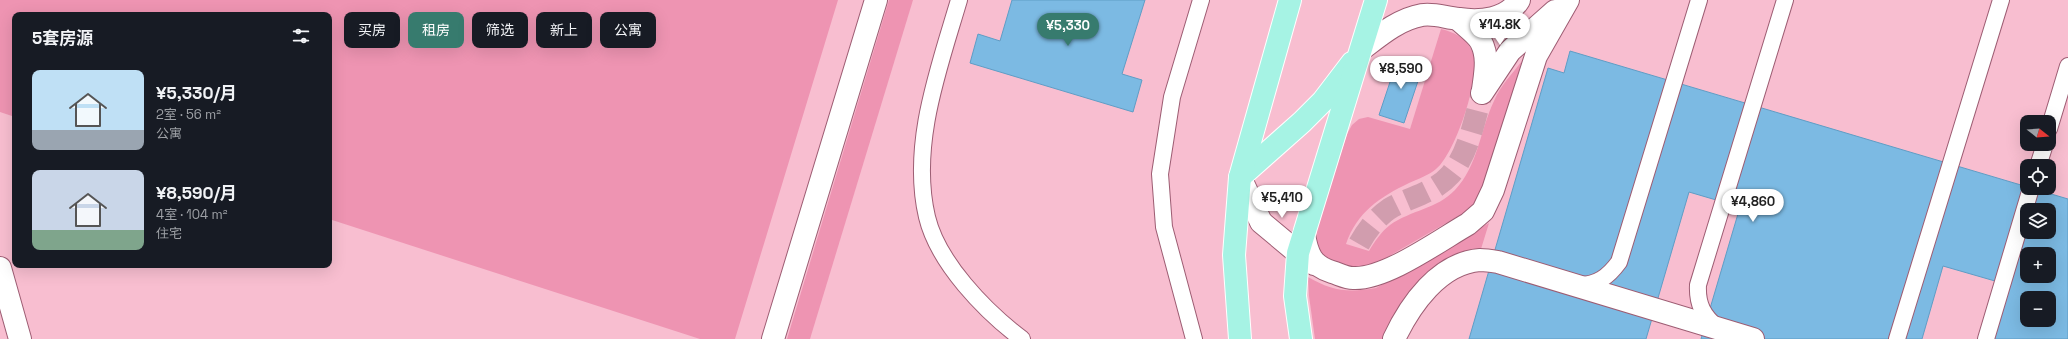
<!DOCTYPE html>
<html lang="zh">
<head>
<meta charset="utf-8">
<style>
	:root { --surface:#171b24; --page:#242831; --text:#f1f3f6; --muted:#9ea1a6; --accent:#377b6e }
	body { margin:0; font-family:"Space Grotesk","Noto Sans SC",sans-serif; background:var(--page); color:var(--text); height:100vh; display:flex; flex-direction:column; font-size:15px; white-space:nowrap }
	* { box-sizing:border-box; margin:0 }
	p { font-size:13px; color:var(--muted) }
	.icon { flex:none; width:22px; height:22px; fill:none; stroke:currentColor; stroke-width:2; stroke-linecap:round; stroke-linejoin:round }
	.map { position:relative; flex:1; overflow:hidden }
	.side { position:absolute; left:12px; top:12px; width:320px; height:256px; display:flex; flex-direction:column; background:var(--surface); border-radius:8px; box-shadow:0 4px 16px #0002 }
	.side>* { flex:none }
	.top-card { position:absolute; left:344px; top:12px; width:380px; height:36px; display:flex; gap:8px }
	.needle { width:26px; rotate:107deg }
	.controls { position:absolute; left:2020px; top:115px; display:grid; gap:8px }
	.controls a { display:grid; place-items:center; width:36px; height:36px; border-radius:8px; background:var(--surface); box-shadow:0 4px 16px #0002; font-size:20px }
	.price { position:absolute; translate:-50% -34px; padding:0 9px; border-radius:14px; background:#fff; color:#222; font-size:13px; line-height:26px; filter:drop-shadow(0 1px 2px #0008) }
	.price::after { content:''; position:absolute; left:50%; top:24px; width:12px; height:9px; margin-left:-6px; background:inherit; clip-path:polygon(0 0,100% 0,50% 100%) }
	.price.active { background:var(--accent); color:#fff }
	ul { padding:0; list-style:none }
	li { display:flex; align-items:center; gap:12px; height:100px; padding:0 20px }
	li span { display:grid; place-items:center; flex:none; width:112px; height:80px; border-radius:8px; color:#555 }
	li>.icon { margin-inline-start:auto }
	span .icon { width:48px; height:48px; fill:#fffc; stroke-width:1 }
	li b { font-size:17px }
	h2 { display:flex; justify-content:space-between; align-items:center; height:48px; padding:0 20px; font-size:17px }
	.chip { padding:0 14px; border-radius:8px; background:var(--surface); box-shadow:0 4px 16px #0002; font-size:14px; line-height:36px }
	.chip.active { background:var(--accent); color:#fff }
	.map>svg:first-child { display:block }
</style>
</head>
<body>
<div class="map">
<svg width="2068" height="339" viewBox="0 0 2068 339">
	<rect width="100%" height="100%" fill="#f8bed0"/>
	<g fill="#ee94b2">
		<path d="M 0,0 L 838,0 L 735,339 L 700,339 L 329,219 L 329,15 L 15,15 L 15,117 L 0,112 Z"/>
		<path d="M 889,0 L 913,0 L 810,339 L 787,339 Z"/>
		<path d="M 1441,29 C 1454,32 1466,38 1472,51 C 1483,73 1455,154 1436,169 C 1429,175 1418,179 1409,183 C 1380,197 1357,212 1346,244 L 1369,251 C 1375,241 1381,232 1390,225 C 1411,210 1437,209 1455,190 C 1478,166 1480,130 1494,101 C 1500,86 1512,74 1522,61 L 1485,184 L 1477,200 L 1467,211 L 1372,266 C 1352,268 1332,265 1317,250 L 1317,227 L 1347,134 L 1352,125 L 1359,119 L 1368,117 L 1410,129 Z"/>
		<path d="M 1489,223 L 1481,249 C 1473,251 1464,252 1456,255 C 1423,268 1406,303 1386,332 L 1383,339 L 1315,339 L 1309,296 L 1308,277 C 1332,291 1348,293 1376,288 Z"/>
	</g>
	<g fill="#7cbae3" stroke="#5f9dc5" fill-rule="evenodd">
		<path d="M 1012,0 L 1145,0 L 1122,74 L 1142,80 L 1133,112 L 970,63 L 978,34 L 1000,41 Z"/>
		<path d="M 1570,51 L 2068,199 L 2068,339 L 1978,339 L 1995,281 L 1943,266 L 1922,339 L 1701,339 L 1740,207 L 1689,192 L 1646,339 L 1469,339 L 1548,68 L 1564,73 ZM 2027,210 L 2049,210 L 2049,232 L 2027,232 ZM 2027,254 L 2049,254 L 2049,276 L 2027,276 ZM 2027,298 L 2049,298 L 2049,320 L 2027,320 Z"/>
		<path d="M 1398,58 L 1423,66 L 1404,123 L 1379,115 Z"/>
	</g>
	<g fill="none" stroke-linecap="round" stroke-linejoin="round">
		<path stroke="#d19dae" stroke-width="22" stroke-dasharray="22 11" stroke-linecap="butt" d="M 1359,244 C 1367,230 1376,218 1389,209 C 1409,197 1434,193 1450,175 C 1469,153 1474,120 1482,93"/>
		<g stroke="#9d5d73" stroke-width="18">
			<g id="service">
				<path d="M 959,0 C 939,68 910,145 927,217 C 938,263 985,311 1022,339"/>
				<path d="M 2049,129 L 2068,66"/>
				<path d="M 2038,166 L 2045,144"/>
				<path d="M 1579,285 C 1597,285 1608,277 1619,262 L 1699,0"/>
				<path d="M 1718,328 C 1703,316 1697,304 1698,285 L 1785,0"/>
				<path d="M 1194,339 L 1164,227 L 1160,174 L 1172,97 L 1201,0"/>
				<path d="M 1897,339 L 2001,0"/>
				<path d="M 1986,339 L 2031,188"/>
			</g>
		</g>
		<g stroke="#9d5d73" stroke-width="24">
			<g id="minor">
				<path d="M 1458,19 C 1465,26 1477,34 1481,42 C 1489,57 1485,74 1483,90"/>
				<path d="M 1362,49 C 1380,35 1399,19 1422,15 C 1435,13 1446,18 1459,19 C 1480,22 1507,20 1519,0"/>
				<path d="M 1482,93 L 1510,51 L 1555,11"/>
				<path d="M 1240,177 L 1261,222 L 1298,253 L 1314,264"/>
				<path d="M 1304,234 C 1307,254 1312,266 1332,272 C 1339,274 1346,278 1353,278 C 1385,280 1440,240 1468,224 L 1483,211 L 1493,190 L 1536,56 L 1568,0"/>
				<path d="M 0,268 L 20,339"/>
				<path d="M 773,339 L 876,0"/>
				<path d="M 1394,339 C 1410,305 1439,263 1480,260 C 1485,260 1492,261 1498,262 L 1753,339"/>
			</g>
		</g>
		<g stroke="#fff" stroke-width="24">
			<g id="primary">
				<path d="M 1240,177 L 1302,122 L 1323,101 L 1352,63"/>
				<path d="M 1240,339 L 1234,255 L 1240,177 L 1290,0"/>
				<path d="M 1301,339 L 1295,296 L 1298,253 L 1376,0"/>
			</g>
		</g>
		<use href="#service" stroke="#fff" stroke-width="16"/>
		<use href="#minor" stroke="#fff" stroke-width="22"/>
		<use href="#primary" stroke="#a6f3e4" stroke-width="22"/>
	</g>
</svg>
<div class="controls">
<a><svg class="needle" viewBox="-14 -14 28 28"><path d="M0-13l5 13h-10z" fill="#e53935"/><path d="M0 13l5-13h-10z" fill="#9ea1a6"/></svg></a>
<a><svg class="icon" aria-label="locate" viewBox="0 0 24 24"><circle cx="12" cy="12" r="6"/><path d="M12 2v4M12 18v4M2 12h4M18 12h4"/></svg></a>
<a><svg class="icon" aria-label="layers" viewBox="0 0 24 24"><path d="M12 4l9 5-9 5-9-5zM3 14l9 5 9-5"/></svg></a>
<a>+</a>
<a>−</a>
</div>
<b class="price" style="left:1500px;top:46px">¥14.8K</b>
<b class="price active" style="left:1068px;top:47px">¥5,330</b>
<b class="price" style="left:1401px;top:90px">¥8,590</b>
<b class="price" style="left:1282px;top:219px">¥5,410</b>
<b class="price" style="left:1753px;top:223px">¥4,860</b>
<div class="top-card">
<a class="chip">买房</a>
<a class="chip active">租房</a>
<a class="chip">筛选</a>
<a class="chip">新上</a>
<a class="chip">公寓</a>
</div>
<section class="side">
<h2>5套房源<svg class="icon" aria-label="filters" viewBox="0 0 24 24"><path d="M4 7h16M4 17h16"/><circle cx="9" cy="7" r="2"/><circle cx="15" cy="17" r="2"/></svg></h2>
<ul>
<li><span style="background:linear-gradient(#bfe0f5 75%,#9aa5b1 0)"><svg class="icon" aria-label="home" viewBox="0 0 24 24"><path d="M3 11l9-7 9 7M6 9v11h12V9"/></svg></span><div><b>¥5,330/月</b><p>2室 · 56 m²</p><p>公寓</p></div></li>
<li><span style="background:linear-gradient(#c9d6e8 75%,#7fa58c 0)"><svg class="icon" aria-label="home" viewBox="0 0 24 24"><path d="M3 11l9-7 9 7M6 9v11h12V9"/></svg></span><div><b>¥8,590/月</b><p>4室 · 104 m²</p><p>住宅</p></div></li>
</ul>
</section>
</div>
</body>
</html>
